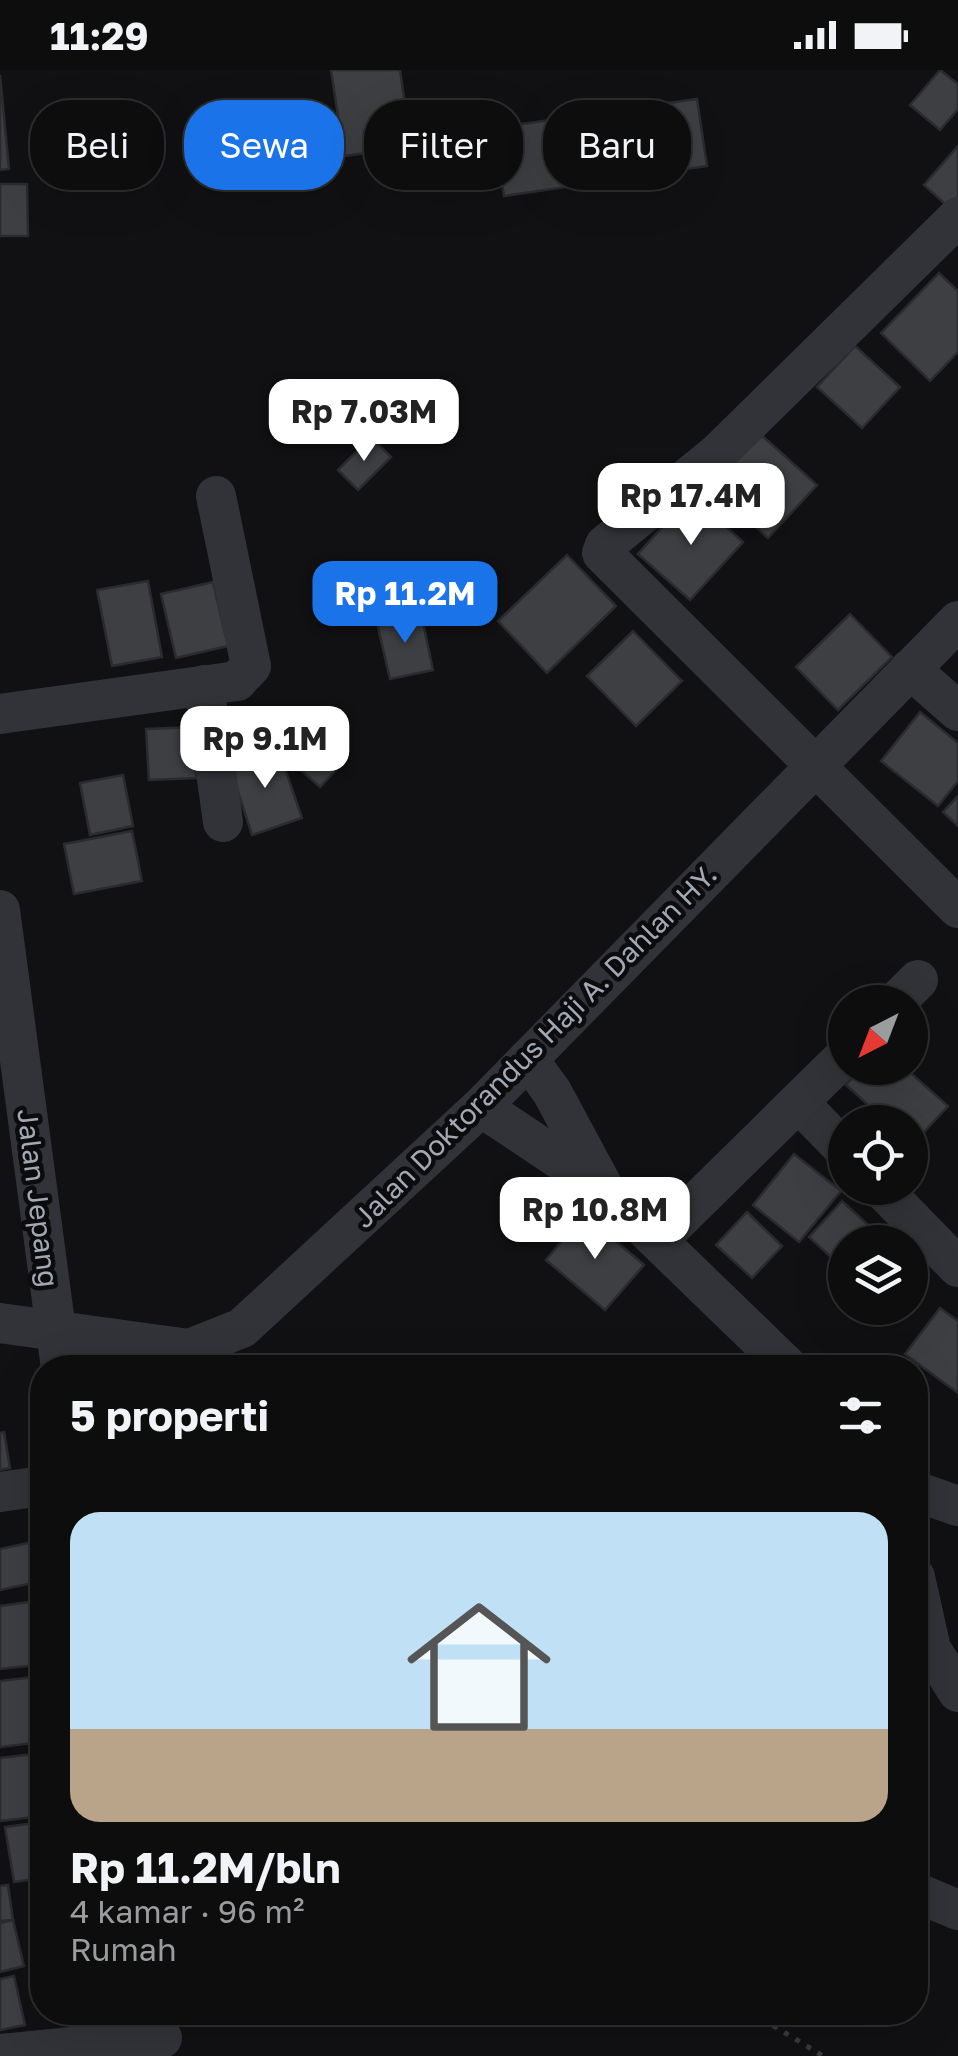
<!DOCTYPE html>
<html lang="id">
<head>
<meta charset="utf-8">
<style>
	:root { --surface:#0d0d0e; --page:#1b1b1c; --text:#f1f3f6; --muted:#9a9c9e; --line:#2d2d2e; --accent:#1a73e8 }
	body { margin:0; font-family:"Golos Text",sans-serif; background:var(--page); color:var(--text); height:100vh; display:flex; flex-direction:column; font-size:38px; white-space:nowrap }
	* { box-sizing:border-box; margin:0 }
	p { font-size:32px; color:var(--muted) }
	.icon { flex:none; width:55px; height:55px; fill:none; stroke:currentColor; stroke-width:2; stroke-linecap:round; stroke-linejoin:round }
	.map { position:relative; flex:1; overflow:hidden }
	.sheet { position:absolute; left:30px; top:1285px; width:898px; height:670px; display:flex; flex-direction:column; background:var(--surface); border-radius:40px; box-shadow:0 10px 40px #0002,0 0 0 2px var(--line) }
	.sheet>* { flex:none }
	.hud { position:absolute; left:30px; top:30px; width:900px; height:90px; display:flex; gap:20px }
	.needle { width:65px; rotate:222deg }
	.tools { position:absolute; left:828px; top:915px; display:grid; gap:20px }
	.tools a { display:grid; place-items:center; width:100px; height:100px; border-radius:50%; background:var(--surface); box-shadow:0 10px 40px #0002,0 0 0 2px var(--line); font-size:50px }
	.price { position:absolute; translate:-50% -85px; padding:0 22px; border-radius:20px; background:#fff; color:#222; font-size:32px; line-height:65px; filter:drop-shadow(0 2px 5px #0008) }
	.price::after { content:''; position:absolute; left:50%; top:60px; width:30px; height:22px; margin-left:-15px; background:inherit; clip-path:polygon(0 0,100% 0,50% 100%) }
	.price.on { background:var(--accent); color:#fff }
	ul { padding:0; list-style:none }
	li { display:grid; align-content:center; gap:20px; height:530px; padding:0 40px }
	li span { display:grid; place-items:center; height:310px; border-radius:30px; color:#555 }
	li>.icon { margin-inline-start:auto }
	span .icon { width:180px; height:180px; fill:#fffc; stroke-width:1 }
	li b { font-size:42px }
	h2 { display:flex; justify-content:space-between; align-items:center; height:120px; padding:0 40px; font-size:42px }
	.tag { padding:0 35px; border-radius:40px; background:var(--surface); box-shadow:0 10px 40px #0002,0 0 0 2px var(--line); font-size:35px; line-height:90px }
	.tag.on { background:var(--accent); color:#fff }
	.status { display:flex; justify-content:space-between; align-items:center; height:70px; padding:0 50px; background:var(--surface); direction:ltr }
	.status svg { height:28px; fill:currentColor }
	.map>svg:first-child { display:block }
</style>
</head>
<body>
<div class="status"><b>11:29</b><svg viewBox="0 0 49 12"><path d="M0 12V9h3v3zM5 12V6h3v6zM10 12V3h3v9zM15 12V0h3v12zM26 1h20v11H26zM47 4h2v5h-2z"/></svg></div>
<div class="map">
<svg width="958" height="1986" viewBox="0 0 958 1986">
	<rect width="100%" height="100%" fill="#111113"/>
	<g fill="#3d3f43" stroke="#2b2b2f" stroke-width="2.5">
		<path d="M 331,0 L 400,0 L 411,77 L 344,86 Z"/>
		<path d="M 940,0 L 958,14 L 958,39 L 940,60 L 910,35 Z"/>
		<path d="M 0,5 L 9,99 L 0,100 Z"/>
		<path d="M 697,29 L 707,96 L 504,126 L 494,58 Z"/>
		<path d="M 958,76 L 958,142 L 956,144 L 924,115 Z"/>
		<path d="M 0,114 L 27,114 L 28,166 L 0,166 Z"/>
		<path d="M 939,203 L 958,221 L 958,282 L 930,311 L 881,263 Z"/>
		<path d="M 855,276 L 900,317 L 862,358 L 817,317 Z"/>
		<path d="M 757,361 L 817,415 L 768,468 L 709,415 Z"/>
		<path d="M 371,367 L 391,387 L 358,420 L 338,400 Z"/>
		<path d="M 691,425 L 743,472 L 690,530 L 638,484 Z"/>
		<path d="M 567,485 L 616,536 L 547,603 L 498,551 Z"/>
		<path d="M 148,511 L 162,587 L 112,596 L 97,520 Z"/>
		<path d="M 213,512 L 228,576 L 176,588 L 161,524 Z"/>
		<path d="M 421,543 L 433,600 L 390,609 L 377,553 Z"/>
		<path d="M 850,544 L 892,587 L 838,640 L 796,597 Z"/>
		<path d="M 633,561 L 682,611 L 636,656 L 587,606 Z"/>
		<path d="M 920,642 L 958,673 L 958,711 L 938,736 L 881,691 Z"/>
		<path d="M 193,657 L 196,708 L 149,710 L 146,659 Z"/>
		<path d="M 301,666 L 337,699 L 320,717 L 284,685 Z"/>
		<path d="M 278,678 L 302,748 L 252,765 L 229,694 Z"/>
		<path d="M 123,705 L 133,756 L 90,765 L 80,713 Z"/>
		<path d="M 958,726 L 958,756 L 943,742 Z"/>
		<path d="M 132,761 L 142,811 L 74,824 L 64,774 Z"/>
		<path d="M 862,998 L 905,998 L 948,1036 L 912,1075 L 910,1052 L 887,1052 L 846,1015 Z"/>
		<path d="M 794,1084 L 841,1121 L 799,1172 L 753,1135 Z"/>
		<path d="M 842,1131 L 887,1172 L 845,1172 L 845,1200 L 809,1167 Z"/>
		<path d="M 747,1142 L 782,1176 L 752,1208 L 716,1175 Z"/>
		<path d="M 584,1144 L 644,1195 L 605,1240 L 546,1190 Z"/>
		<path d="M 940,1238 L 958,1251 L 958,1323 L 905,1284 Z"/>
		<path d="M 4,1362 L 10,1398 L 0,1400 L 0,1363 Z"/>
		<path d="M 42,1470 L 42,1511 L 0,1520 L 0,1479 Z"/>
		<path d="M 29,1532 L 37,1595 L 0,1599 L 0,1536 Z"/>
		<path d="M 42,1606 L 42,1672 L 0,1677 L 0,1611 Z"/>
		<path d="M 42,1683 L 42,1746 L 0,1751 L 0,1688 Z"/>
		<path d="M 42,1752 L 42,1808 L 14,1812 L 5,1757 Z"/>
		<path d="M 8,1815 L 13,1850 L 0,1851 L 0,1816 Z"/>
		<path d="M 42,1817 L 42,1856 L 36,1857 L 30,1819 Z"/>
		<path d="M 13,1850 L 24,1896 L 0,1902 L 0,1853 Z"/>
		<path d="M 36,1863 L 42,1864 L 42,1922 L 35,1922 Z"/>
		<path d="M 14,1906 L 25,1955 L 0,1960 L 0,1909 Z"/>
	</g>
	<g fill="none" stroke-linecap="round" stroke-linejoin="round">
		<path stroke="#383a3f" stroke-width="5" stroke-dasharray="5 8" stroke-linecap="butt" d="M 751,1942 L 823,1986"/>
		<g stroke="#323338" stroke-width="40">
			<path d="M 958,147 L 718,383 L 605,475 L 602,483 L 958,838"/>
			<path d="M 910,599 L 958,641"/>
			<path d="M 204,615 L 223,752"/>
			<path d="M 0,644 L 237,611 L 251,596 L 216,426"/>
			<path d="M 0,840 L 61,1298"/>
			<path d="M 896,932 L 918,910"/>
			<path d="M 528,989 L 552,1022 L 602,1115"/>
			<path d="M 799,1033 L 845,1080"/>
			<path d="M 481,1037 L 604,1119 L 789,1298"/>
			<path d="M 881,1118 L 958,1197"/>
			<path d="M 659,1169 L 845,986"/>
			<path d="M 0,1253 L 189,1279 L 242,1258 L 481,1037 L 958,551"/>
			<path d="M 915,1421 L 958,1436"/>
			<path d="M 0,1422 L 42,1416"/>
			<path d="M 915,1507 L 931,1579 L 958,1622"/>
			<path d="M 915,1822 L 958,1840"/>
			<path d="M 0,1984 L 162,1968"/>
		</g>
	</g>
	<g text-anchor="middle" stroke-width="9" stroke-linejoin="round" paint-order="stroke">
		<g font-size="28" fill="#a1a9b5" stroke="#0c0c0e">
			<text transform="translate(535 976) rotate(-45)" y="10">Jalan Doktorandus Haji A. Dahlan HY.</text>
			<text transform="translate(38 1128) rotate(83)" y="10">Jalan Jepang</text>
		</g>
	</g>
</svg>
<div class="tools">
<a><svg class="needle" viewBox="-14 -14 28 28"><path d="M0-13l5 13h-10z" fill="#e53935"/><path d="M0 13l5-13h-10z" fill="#9a9c9e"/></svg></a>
<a><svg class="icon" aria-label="locate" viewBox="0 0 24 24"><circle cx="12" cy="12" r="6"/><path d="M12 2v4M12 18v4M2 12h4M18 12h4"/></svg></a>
<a><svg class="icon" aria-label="layers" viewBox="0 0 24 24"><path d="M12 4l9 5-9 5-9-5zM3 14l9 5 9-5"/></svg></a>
</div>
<b class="price" style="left:364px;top:394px">Rp 7.03M</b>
<b class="price" style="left:691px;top:478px">Rp 17.4M</b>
<b class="price on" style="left:405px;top:576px">Rp 11.2M</b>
<b class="price" style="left:265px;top:721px">Rp 9.1M</b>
<b class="price" style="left:595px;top:1192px">Rp 10.8M</b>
<div class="hud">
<a class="tag">Beli</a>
<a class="tag on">Sewa</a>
<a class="tag">Filter</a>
<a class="tag">Baru</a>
</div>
<section class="sheet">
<h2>5 properti<svg class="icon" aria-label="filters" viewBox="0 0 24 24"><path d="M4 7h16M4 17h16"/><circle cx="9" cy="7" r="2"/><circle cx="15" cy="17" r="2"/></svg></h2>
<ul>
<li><span style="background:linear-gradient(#bfe0f5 70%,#b9a48a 0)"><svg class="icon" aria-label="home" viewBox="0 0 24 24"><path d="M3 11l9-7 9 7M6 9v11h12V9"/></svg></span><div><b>Rp 11.2M/bln</b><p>4 kamar · 96 m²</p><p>Rumah</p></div></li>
</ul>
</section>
</div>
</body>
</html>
